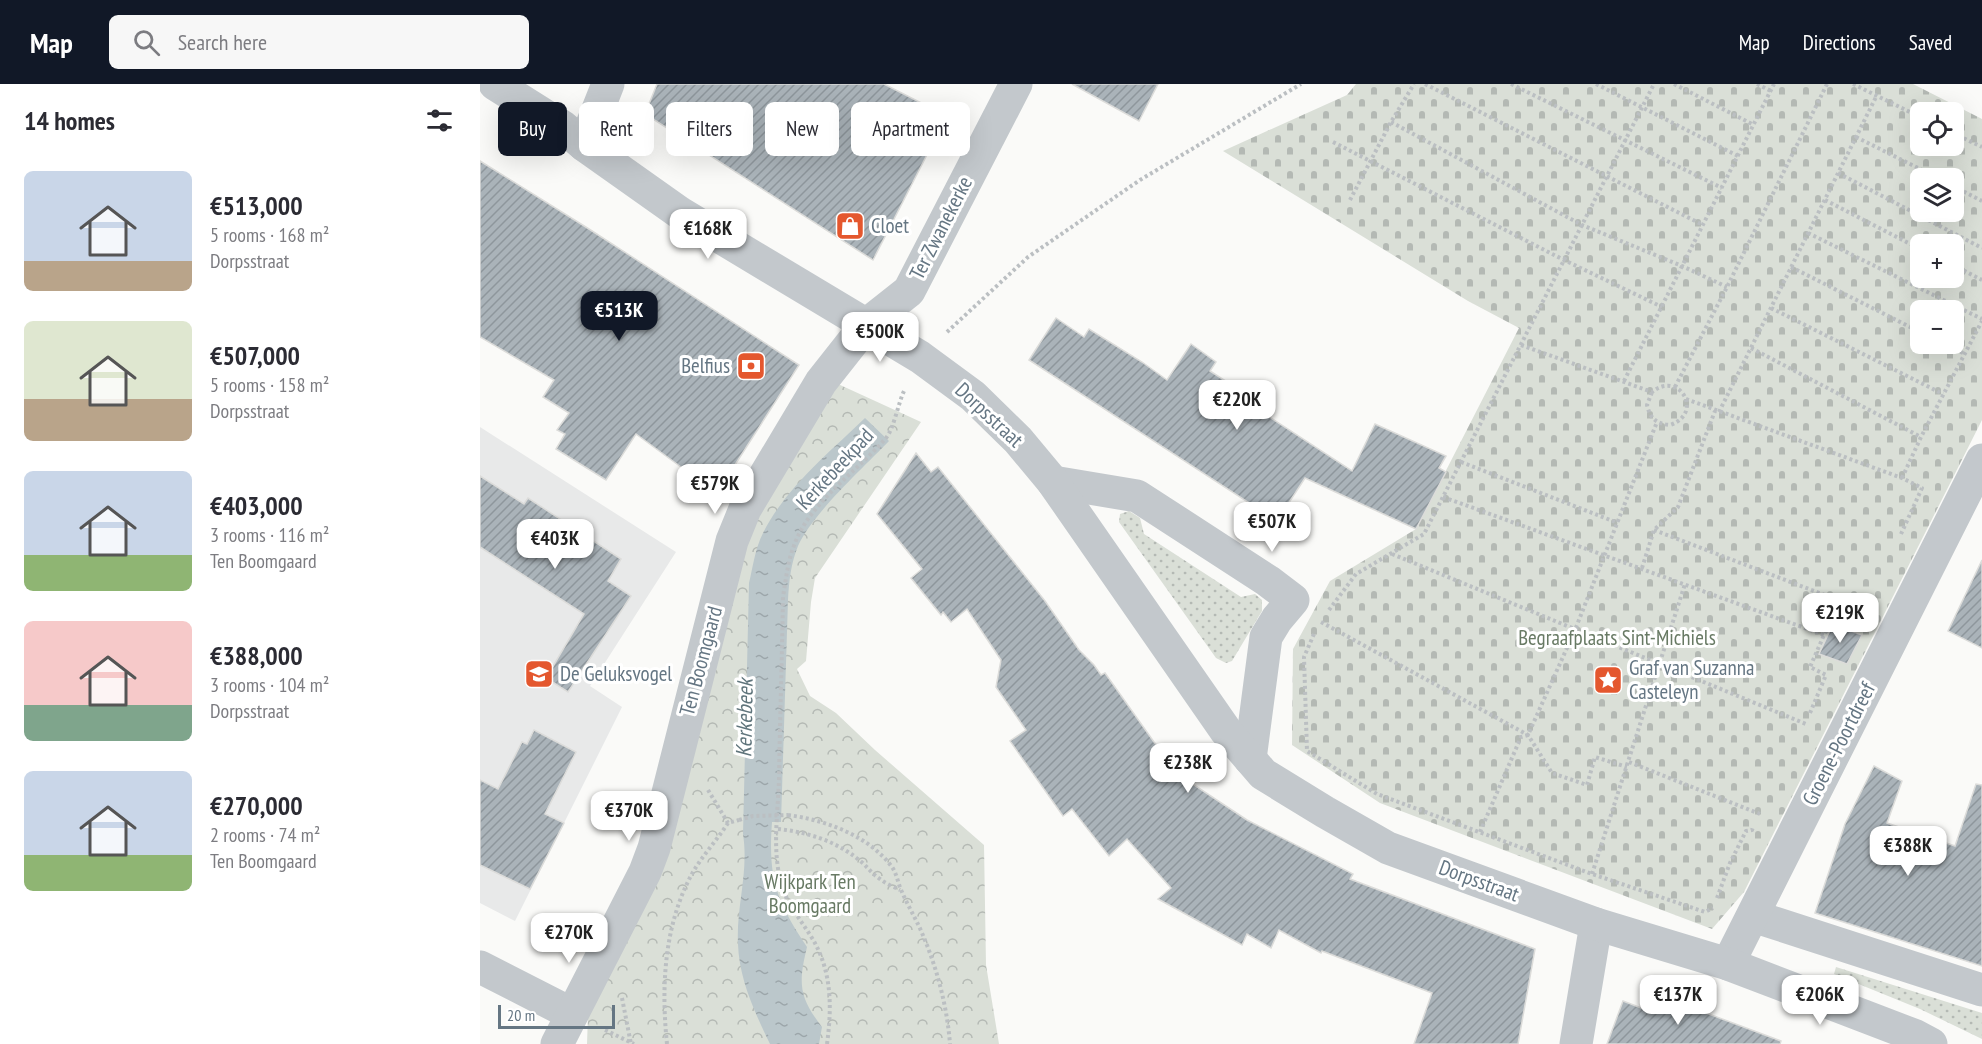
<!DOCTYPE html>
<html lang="en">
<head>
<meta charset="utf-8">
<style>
	:root { --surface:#fff; --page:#f7f7f7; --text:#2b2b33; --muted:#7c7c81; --accent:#111827 }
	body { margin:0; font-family:"PT Sans Narrow",sans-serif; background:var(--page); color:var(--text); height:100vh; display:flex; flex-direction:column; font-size:22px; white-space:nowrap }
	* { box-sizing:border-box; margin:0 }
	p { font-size:20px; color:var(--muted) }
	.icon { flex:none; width:33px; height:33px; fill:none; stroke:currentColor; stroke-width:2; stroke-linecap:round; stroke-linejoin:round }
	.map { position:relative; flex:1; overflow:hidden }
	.panel { display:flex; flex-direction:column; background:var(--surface); width:480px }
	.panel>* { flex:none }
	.guide { position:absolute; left:18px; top:18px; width:570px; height:54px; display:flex; gap:12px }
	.buttons { position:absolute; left:1430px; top:18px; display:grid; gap:12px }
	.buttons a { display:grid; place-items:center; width:54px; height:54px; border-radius:9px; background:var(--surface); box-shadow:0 6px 24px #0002; font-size:30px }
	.scale { position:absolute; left:18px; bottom:15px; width:117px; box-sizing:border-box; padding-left:6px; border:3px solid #657683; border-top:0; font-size:16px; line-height:21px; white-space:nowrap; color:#657683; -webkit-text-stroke:4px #fff; paint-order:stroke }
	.price { position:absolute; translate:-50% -51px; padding:0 14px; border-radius:12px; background:#fff; color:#222; font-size:20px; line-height:39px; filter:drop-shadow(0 2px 3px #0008) }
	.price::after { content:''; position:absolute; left:50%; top:36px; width:18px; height:14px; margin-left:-9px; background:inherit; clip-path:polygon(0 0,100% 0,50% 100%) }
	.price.on { background:var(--accent); color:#fff }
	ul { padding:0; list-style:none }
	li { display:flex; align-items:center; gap:18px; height:150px; padding:0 24px }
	li span { display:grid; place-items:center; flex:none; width:168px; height:120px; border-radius:9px; color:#555 }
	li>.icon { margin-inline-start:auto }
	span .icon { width:72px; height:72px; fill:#fffc; stroke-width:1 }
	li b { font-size:26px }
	h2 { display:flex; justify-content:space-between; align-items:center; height:72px; padding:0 24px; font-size:26px }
	.chip { padding:0 21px; border-radius:9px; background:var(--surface); box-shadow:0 6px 24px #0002; font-size:21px; line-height:54px }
	.chip.on { background:var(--accent); color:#fff }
	header { display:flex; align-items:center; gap:36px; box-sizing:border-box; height:84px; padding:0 30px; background:var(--accent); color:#fff }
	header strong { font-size:28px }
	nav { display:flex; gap:33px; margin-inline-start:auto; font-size:21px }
	.search { width:420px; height:54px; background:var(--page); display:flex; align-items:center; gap:15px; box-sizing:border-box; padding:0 21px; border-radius:9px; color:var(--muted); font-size:22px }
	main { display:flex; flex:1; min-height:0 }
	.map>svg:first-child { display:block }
</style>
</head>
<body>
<header>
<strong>Map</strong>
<div class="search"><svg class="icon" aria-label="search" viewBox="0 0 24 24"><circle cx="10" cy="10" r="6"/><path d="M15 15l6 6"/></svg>Search here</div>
<nav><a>Map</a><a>Directions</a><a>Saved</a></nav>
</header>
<main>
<section class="panel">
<h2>14 homes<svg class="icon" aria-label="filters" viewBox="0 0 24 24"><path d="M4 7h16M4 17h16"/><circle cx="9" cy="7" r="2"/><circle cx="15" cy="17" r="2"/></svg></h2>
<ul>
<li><span style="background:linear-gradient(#c9d6e8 75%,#b9a48a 0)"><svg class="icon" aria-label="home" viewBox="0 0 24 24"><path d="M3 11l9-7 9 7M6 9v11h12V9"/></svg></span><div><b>€513,000</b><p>5 rooms · 168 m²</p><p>Dorpsstraat</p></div></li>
<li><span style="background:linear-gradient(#dfe7d0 65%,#b9a48a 0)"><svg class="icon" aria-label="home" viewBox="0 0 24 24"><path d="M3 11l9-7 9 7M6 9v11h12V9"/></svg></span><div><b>€507,000</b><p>5 rooms · 158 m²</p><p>Dorpsstraat</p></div></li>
<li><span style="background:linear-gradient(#c9d6e8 70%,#8fb573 0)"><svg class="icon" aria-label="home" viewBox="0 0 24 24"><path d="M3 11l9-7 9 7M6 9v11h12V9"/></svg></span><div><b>€403,000</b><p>3 rooms · 116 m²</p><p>Ten Boomgaard</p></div></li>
<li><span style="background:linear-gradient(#f6c9c9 70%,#7fa58c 0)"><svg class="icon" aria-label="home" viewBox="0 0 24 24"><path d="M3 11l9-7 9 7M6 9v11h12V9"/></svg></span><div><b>€388,000</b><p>3 rooms · 104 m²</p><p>Dorpsstraat</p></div></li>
<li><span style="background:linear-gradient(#c9d6e8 70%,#8fb573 0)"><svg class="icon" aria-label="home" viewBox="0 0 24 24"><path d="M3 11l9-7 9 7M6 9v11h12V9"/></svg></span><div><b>€270,000</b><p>2 rooms · 74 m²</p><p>Ten Boomgaard</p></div></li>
</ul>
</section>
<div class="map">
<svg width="1502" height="960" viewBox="0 0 1502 960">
	<defs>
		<pattern id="grass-dots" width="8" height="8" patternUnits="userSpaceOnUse" patternTransform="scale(1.5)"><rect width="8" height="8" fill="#dadfd7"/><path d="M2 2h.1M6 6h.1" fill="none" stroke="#b4b9b4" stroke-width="1.8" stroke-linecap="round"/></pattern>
		<pattern id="forest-crowns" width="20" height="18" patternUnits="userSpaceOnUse" patternTransform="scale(1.5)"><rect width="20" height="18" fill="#dadfd7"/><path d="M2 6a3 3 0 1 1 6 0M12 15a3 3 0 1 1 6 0" fill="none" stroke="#b4b9b4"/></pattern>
		<pattern id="cemetery-stones" width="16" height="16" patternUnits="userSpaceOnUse" patternTransform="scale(1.5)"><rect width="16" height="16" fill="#dadfd7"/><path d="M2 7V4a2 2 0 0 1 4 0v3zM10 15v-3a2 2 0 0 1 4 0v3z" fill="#b4b9b4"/></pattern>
		<pattern id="water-ripples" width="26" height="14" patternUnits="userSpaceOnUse" patternTransform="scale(1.5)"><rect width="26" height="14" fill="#bbc7cb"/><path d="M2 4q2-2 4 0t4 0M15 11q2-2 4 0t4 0" fill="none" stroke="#9ca6aa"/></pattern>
		<pattern id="building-hatch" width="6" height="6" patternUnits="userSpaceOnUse" patternTransform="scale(1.5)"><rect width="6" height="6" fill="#aab3b9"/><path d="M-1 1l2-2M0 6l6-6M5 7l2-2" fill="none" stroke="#8e969c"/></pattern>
	</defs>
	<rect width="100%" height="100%" fill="#fafaf8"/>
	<path fill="#e8e9e9" d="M 0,343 L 196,468 L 110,602 L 142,623 L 35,837 L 0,819 Z"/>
	<g fill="url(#grass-dots)">
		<path d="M 649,427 L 660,434 L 664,450 L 761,513 L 775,510 L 782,516 L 782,527 L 752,577 L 746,579 L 736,574 L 639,438 L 640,430 Z"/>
		<path d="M 1356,883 L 1502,929 L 1502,955 L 1440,925 L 1354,890 Z"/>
	</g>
	<path fill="url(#forest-crowns)" d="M 358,300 L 441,338 L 335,494 L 331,518 L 326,577 L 317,585 L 330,612 L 356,629 L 395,666 L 504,761 L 506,881 L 519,960 L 107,960 L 108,931 L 266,453 Z"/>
	<path fill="url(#cemetery-stones)" fill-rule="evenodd" d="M 876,0 L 1433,0 L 1502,35 L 1502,336 L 1264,808 L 1232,845 L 900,719 L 812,661 L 813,565 L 850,497 L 936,445 L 1039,244 L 988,217 L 743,67 L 867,11 ZM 1440,28 L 1473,28 L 1473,62 L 1440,62 ZM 1440,94 L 1473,94 L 1473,128 L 1440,128 ZM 1440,160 L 1473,160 L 1473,194 L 1440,194 ZM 1440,226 L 1473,226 L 1473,260 L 1440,260 Z"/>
	<path fill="url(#water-ripples)" d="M 385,334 L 409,357 C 383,384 333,429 318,462 C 311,479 309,497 308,516 L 301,738 L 292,738 C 288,795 296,816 327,863 C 318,900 319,913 342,943 L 339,960 L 290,960 C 275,929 259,895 258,860 C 256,823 269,788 263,750 L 269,499 C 273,482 275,465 283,449 C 306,403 349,369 385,334 Z"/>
	<g fill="url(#building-hatch)" stroke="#dcdcda" stroke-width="1.5">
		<path d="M 177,0 L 404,0 L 473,35 L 456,66 L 451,63 L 393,176 L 165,30 Z"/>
		<path d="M 592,0 L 678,0 L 659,37 Z"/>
		<path d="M 0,77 L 109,145 L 319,281 L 244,398 L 242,396 L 235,408 L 156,350 L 126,396 L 76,365 L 85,350 L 77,346 L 89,329 L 63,313 L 74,296 L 0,253 Z"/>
		<path d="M 576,234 L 604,253 L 609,245 L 662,278 L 687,296 L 711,260 L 736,278 L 730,287 L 775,316 L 771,321 L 872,387 L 895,340 L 966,372 L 959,384 L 966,388 L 936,445 L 825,394 L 797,437 L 549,276 Z"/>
		<path d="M 436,369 L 451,388 L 458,383 L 565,517 L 599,566 L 614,581 L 621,591 L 625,589 L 674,658 L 711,699 L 767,736 L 873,790 L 870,795 L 1055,865 L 1038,960 L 934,960 L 952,909 L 842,867 L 841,869 L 799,846 L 791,864 L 767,850 L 762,861 L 678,815 L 691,804 L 647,755 L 629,772 L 592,725 L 583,732 L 530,657 L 546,646 L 516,603 L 521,576 L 487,525 L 471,538 L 463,528 L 461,531 L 431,494 L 442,485 L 397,430 Z"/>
		<path d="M 0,392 L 44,420 L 48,414 L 141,475 L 128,497 L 151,512 L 88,608 L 66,594 L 104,530 L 0,463 Z"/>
		<path d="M 1502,476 L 1502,564 L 1468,547 Z"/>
		<path d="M 1353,540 L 1382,551 L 1367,580 L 1339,570 Z"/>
		<path d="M 54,646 L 96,668 L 65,730 L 84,739 L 50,805 L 0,781 L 0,696 L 18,705 L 42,658 L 47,660 Z"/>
		<path d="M 1394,682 L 1422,697 L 1407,739 L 1475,762 L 1496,700 L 1502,701 L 1502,882 L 1335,829 L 1365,740 Z"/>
		<path d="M 1170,908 L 1301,957 L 1300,960 L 1127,960 L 1143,917 L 1164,925 Z"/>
	</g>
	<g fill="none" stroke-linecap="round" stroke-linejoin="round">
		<g stroke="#bbbfc2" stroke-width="4" stroke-dasharray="3 3" stroke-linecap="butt">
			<path d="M 945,0 L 1223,141"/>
			<path d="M 1031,0 L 1242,104"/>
			<path d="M 1116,0 L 1258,72"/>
			<path d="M 1194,0 L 1274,41"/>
			<path d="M 1277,0 L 1291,7"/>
			<path d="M 1373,0 L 1440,33"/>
			<path d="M 911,38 L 1102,141 L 1202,182 L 1247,203"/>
			<path d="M 1473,49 L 1502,63"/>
			<path d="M 1376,53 L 1458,94"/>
			<path d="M 853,58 L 1084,176 L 1182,223"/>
			<path d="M 1358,89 L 1502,164"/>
			<path d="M 1473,102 L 1502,117"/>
			<path d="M 870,116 L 911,38 L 934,0"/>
			<path d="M 1345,116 L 1440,165"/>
			<path d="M 1328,149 L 1502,235"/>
			<path d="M 1473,181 L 1502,196"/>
			<path d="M 1311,183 L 1440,248"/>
			<path d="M 1291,224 L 1463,310"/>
			<path d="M 467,248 L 548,173 L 660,96 L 821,0"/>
			<path d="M 1464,260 L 1485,270"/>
			<path d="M 1041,261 L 1172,308 C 1199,286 1225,329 1190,341 C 1176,340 1170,334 1167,321 L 1172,308"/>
			<path d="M 1271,264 L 1441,353"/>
			<path d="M 1144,297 L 1294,0"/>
			<path d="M 1195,303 L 1247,203 L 1347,0"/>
			<path d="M 1206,315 L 1422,394 L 1442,404 L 1421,450"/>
			<path d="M 1239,328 L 1397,11"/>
			<path d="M 981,378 L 1138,439"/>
			<path d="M 1422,394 L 1441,353 L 1502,237"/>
			<path d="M 963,413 L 1344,551"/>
			<path d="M 1174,446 L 1363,518"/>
			<path d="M 912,470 L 1326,640"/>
			<path d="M 1162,484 L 1174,446 L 1198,423 L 1235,327"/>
			<path d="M 849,526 L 876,490 L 944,450 L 1174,0"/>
			<path d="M 841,538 L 1048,651 L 1072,689 L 1107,701 L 1115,673 L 1147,683"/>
			<path d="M 834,550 L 824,573 L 827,667 L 897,710 L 1112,790 L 1225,828 L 1233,824"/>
			<path d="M 1330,629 L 1346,591 L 1330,583 L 1344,551 L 1363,518 L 1385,526 L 1386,524"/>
			<path d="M 1149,678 L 1280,730"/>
			<path d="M 228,706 L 248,739"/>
			<path d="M 308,731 C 345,736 388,751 412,783 C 417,790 418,800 422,808 C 428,822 436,835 442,849 C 457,884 467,922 470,960"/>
			<path d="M 298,745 C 327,748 356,757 379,776 C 387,782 392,790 400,795 C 406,800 414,803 420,806"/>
			<path d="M 1000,748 L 1041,653 L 1048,651 L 1095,546 L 1177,338"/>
			<path d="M 1112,790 L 1205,500"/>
			<path d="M 1237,814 L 1250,779 L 1266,747 L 1272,746 L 1273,743"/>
			<path d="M 142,914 L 151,960"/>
			<path d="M 125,946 L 154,960"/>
			<path d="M 187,960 C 181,902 184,840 213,788 C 223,771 237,756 248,739 L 259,736"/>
			<path d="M 347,960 C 352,923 352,887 332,854 C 319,833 303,816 299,790 C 293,760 298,726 299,695 C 300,634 302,574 303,513 C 306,494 308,476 315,459 C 331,417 378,387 406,354 C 414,344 418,320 424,307"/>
		</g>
		<g stroke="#c3c8cc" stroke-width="33">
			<path d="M 104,61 L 128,0"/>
			<path d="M 573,398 L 657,412 L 788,497 L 813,516 L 797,535 L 786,553 L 770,675"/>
			<path d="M 1273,832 L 1502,906"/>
			<path d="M 1248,880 L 1502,376"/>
			<path d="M 0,883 L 92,930"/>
			<path d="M 77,960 L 165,788 L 174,764 L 252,457 L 265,425 L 341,298 L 386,241 L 429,207 L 536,0"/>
			<path d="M 1096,960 L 1116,840"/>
		</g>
		<path stroke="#c3c8cc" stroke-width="33" d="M 15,0 L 83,43 L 104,61 L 200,129 L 440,273 L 493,312 L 538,356 L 573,398 L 746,647 L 783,690 L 845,728 L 908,764 L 1116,840 L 1248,880 L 1436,952 L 1451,960"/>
		<path stroke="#bbbfc2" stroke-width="4" stroke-dasharray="3 3" stroke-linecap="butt" d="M 259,736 L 273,732 L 308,731"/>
	</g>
	<defs>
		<g id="shop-square" transform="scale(1.5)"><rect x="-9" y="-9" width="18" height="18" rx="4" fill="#e4572e" stroke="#fff"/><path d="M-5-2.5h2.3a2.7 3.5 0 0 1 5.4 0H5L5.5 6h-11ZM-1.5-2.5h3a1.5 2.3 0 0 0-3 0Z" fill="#fff"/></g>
		<g id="bank-square" transform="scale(1.5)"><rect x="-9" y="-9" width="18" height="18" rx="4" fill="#e4572e" stroke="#fff"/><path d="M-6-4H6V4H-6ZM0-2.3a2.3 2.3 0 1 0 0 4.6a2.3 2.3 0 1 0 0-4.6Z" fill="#fff"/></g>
		<g id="school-square" transform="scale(1.5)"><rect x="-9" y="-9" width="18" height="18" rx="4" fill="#e4572e" stroke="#fff"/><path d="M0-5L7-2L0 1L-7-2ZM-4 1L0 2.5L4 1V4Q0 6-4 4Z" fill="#fff"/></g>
		<g id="sight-square" transform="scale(1.5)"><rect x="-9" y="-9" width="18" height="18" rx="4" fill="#e4572e" stroke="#fff"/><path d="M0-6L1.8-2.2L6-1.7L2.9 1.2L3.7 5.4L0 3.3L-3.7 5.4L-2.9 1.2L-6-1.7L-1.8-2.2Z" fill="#fff"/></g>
	</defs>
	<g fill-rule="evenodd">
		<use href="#shop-square" x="370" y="142"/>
		<use href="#bank-square" x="271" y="282"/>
		<use href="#school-square" x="59" y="590"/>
		<use href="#sight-square" x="1128" y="596"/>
	</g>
	<g text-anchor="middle" stroke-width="6" stroke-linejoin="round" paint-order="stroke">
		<g font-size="21" fill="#657683" stroke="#fff" text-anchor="start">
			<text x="391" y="149">Cloet</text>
			<text x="250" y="289" text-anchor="end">Belfius</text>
			<text x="1149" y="591">Graf van Suzanna<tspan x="1149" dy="24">Casteleyn</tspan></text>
			<text x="80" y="597">De Geluksvogel</text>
		</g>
		<g font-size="21" fill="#657683" stroke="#fff">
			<text transform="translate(461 144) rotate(-63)" y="7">Ter Zwanekerke</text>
			<text transform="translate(509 331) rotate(43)" y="7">Dorpsstraat</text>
			<text transform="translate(355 385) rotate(-47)" y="7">Kerkebeekpad</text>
			<text transform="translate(221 577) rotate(-75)" y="7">Ten Boomgaard</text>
			<text transform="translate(1359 660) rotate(-63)" y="7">Groene-Poortdreef</text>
			<text transform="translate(999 797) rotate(20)" y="7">Dorpsstraat</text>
		</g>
		<g font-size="21" fill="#687a64" stroke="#fff">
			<text x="1137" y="561">Begraafplaats Sint-Michiels</text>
			<text x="330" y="805">Wijkpark Ten<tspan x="330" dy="24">Boomgaard</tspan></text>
		</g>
		<g font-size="22" font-style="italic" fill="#60757c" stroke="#fff">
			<text transform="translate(264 634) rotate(-89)" y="8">Kerkebeek</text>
		</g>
	</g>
</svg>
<div class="buttons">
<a><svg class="icon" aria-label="locate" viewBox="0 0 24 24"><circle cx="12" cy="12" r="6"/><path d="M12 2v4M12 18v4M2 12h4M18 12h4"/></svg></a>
<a><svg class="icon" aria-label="layers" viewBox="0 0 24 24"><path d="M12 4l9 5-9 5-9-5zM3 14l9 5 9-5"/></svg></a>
<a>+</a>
<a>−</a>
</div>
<div class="scale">20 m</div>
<b class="price" style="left:228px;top:176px">€168K</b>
<b class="price on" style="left:139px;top:258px">€513K</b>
<b class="price" style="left:400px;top:279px">€500K</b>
<b class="price" style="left:757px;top:347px">€220K</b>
<b class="price" style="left:235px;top:431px">€579K</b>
<b class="price" style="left:792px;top:469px">€507K</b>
<b class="price" style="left:75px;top:486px">€403K</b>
<b class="price" style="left:1360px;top:560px">€219K</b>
<b class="price" style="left:708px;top:710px">€238K</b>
<b class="price" style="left:149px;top:758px">€370K</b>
<b class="price" style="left:1428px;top:793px">€388K</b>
<b class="price" style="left:89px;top:880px">€270K</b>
<b class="price" style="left:1198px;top:942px">€137K</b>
<b class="price" style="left:1340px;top:942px">€206K</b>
<div class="guide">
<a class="chip on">Buy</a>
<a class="chip">Rent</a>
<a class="chip">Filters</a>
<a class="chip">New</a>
<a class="chip">Apartment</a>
</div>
</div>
</main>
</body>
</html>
